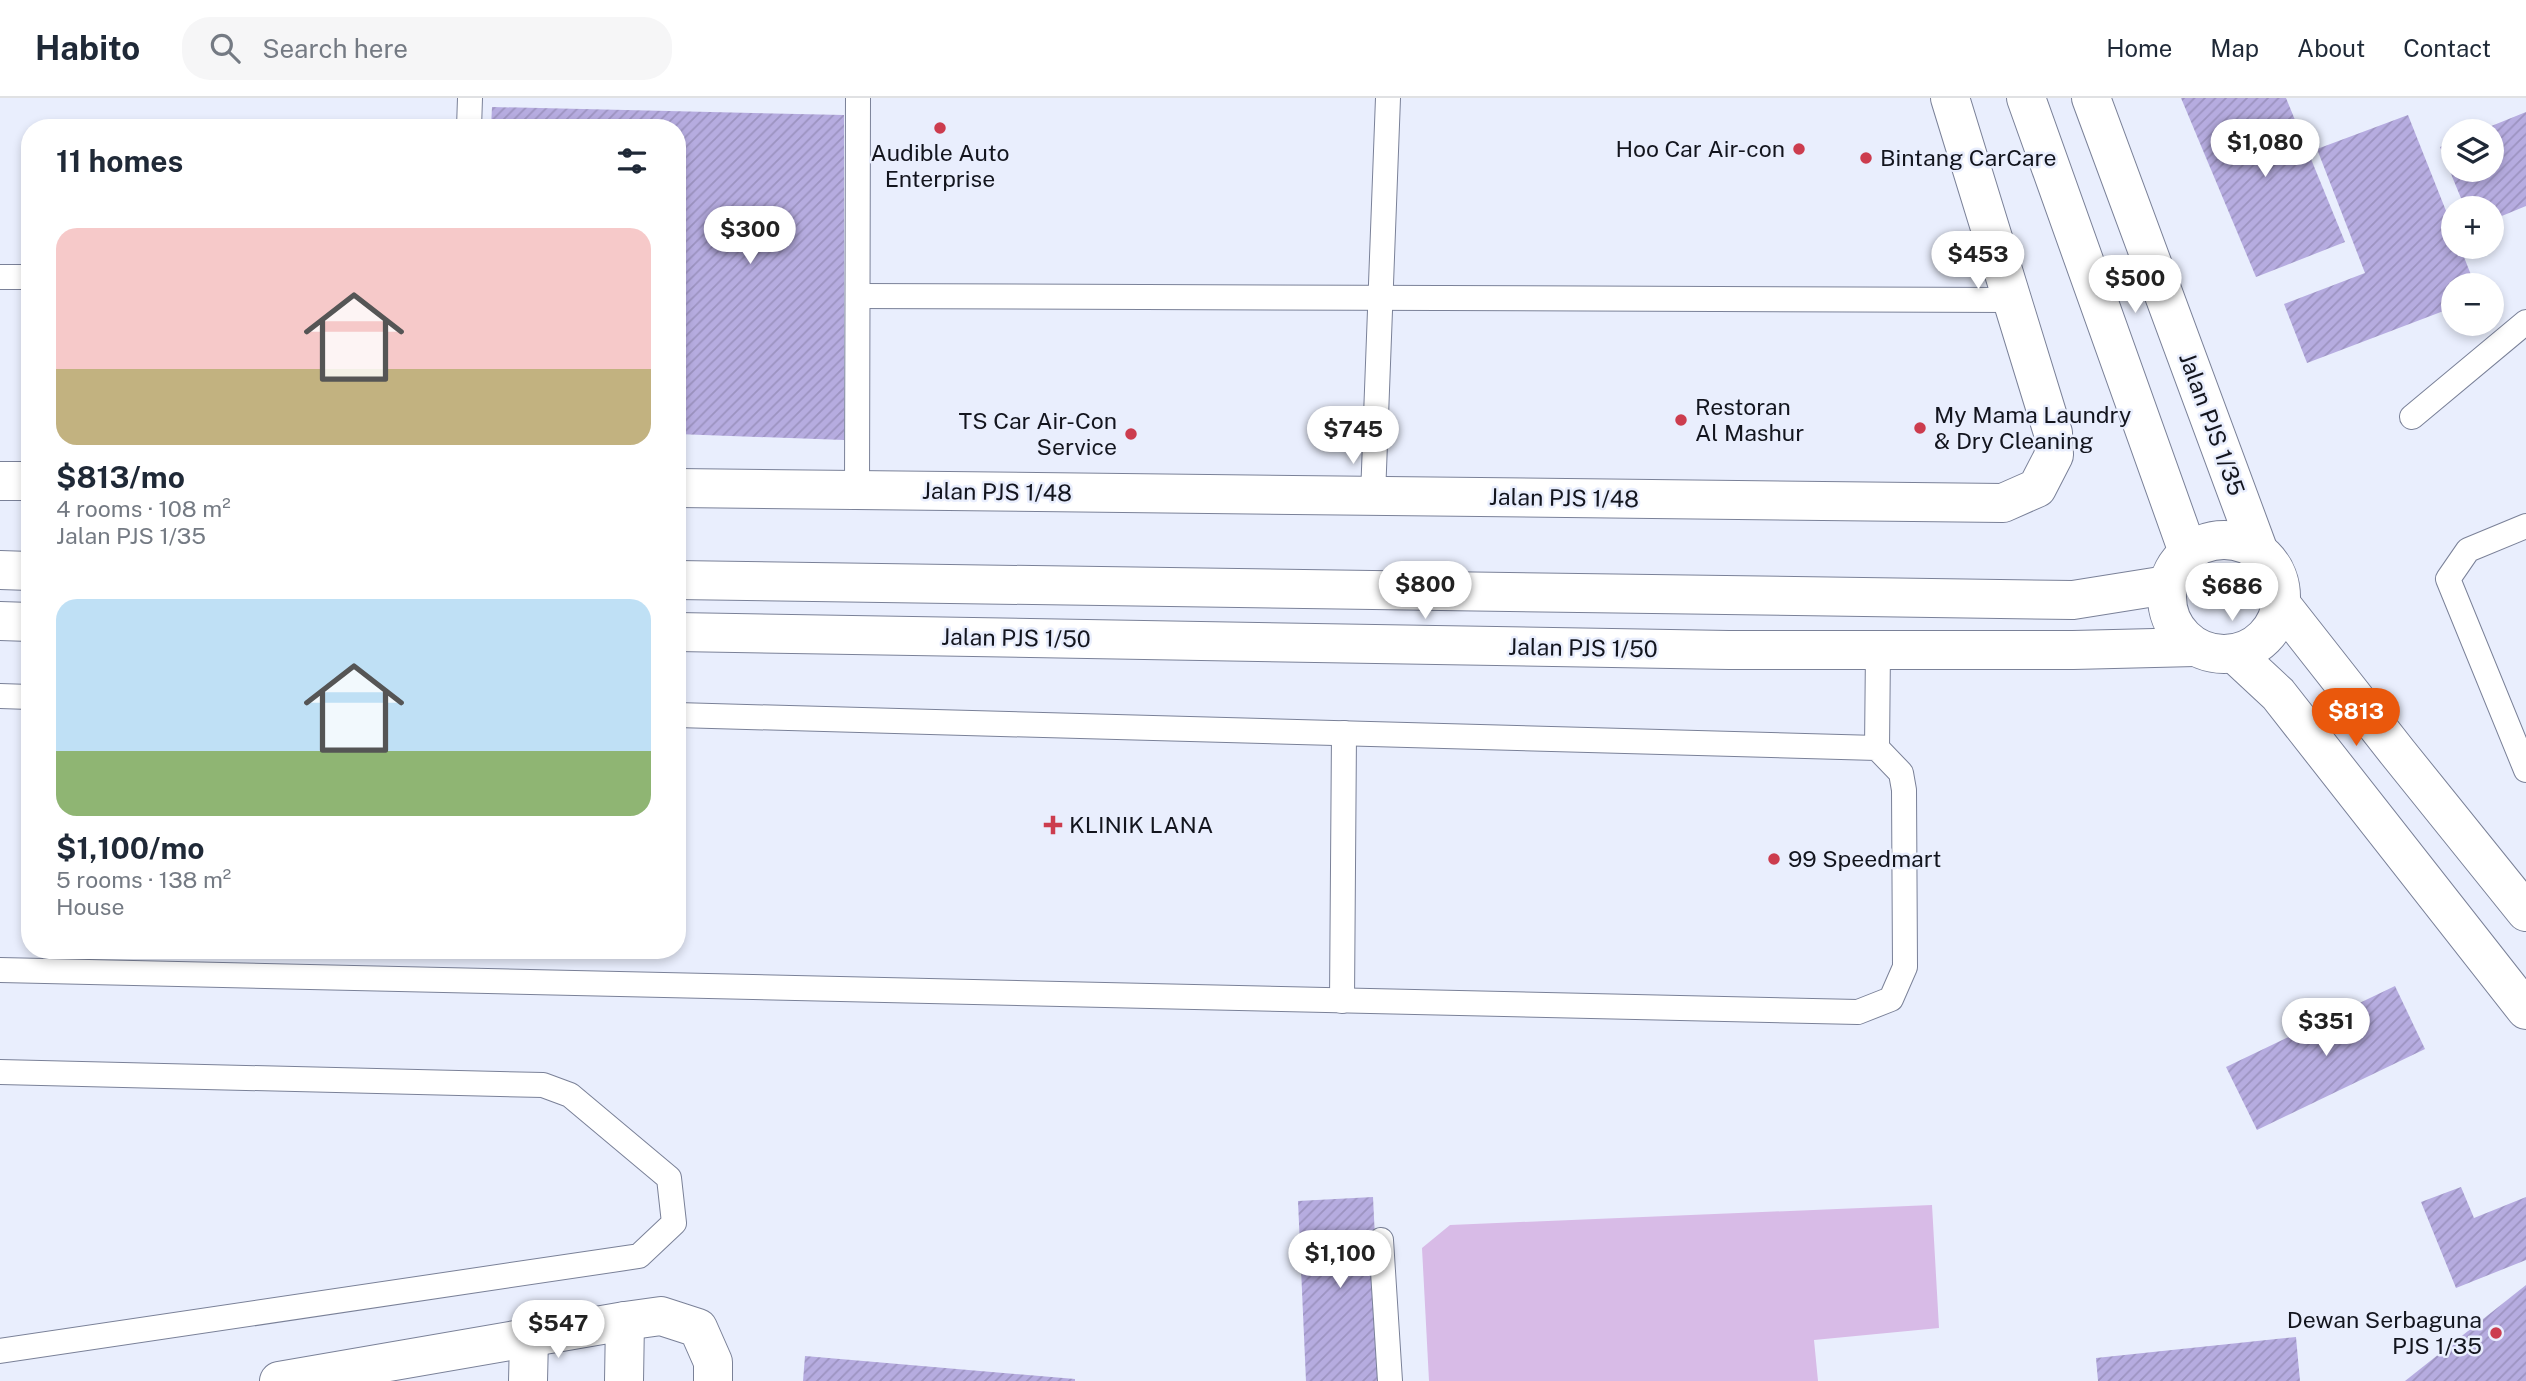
<!DOCTYPE html>
<html lang="en">
<head>
<meta charset="utf-8">
<style>
	:root { --surface:#fff; --page:#f6f6f7; --text:#1f2937; --muted:#747a83; --line:#e0e1e3; --accent:#ea580c }
	body { margin:0; font-family:"Public Sans",sans-serif; background:var(--page); color:var(--text); height:100vh; display:flex; flex-direction:column; font-size:26px; white-space:nowrap }
	* { box-sizing:border-box; margin:0 }
	p { font-size:23px; color:var(--muted) }
	.icon { flex:none; width:38px; height:38px; fill:none; stroke:currentColor; stroke-width:2; stroke-linecap:round; stroke-linejoin:round }
	.map { position:relative; flex:1; overflow:hidden }
	.side { position:absolute; left:21px; top:21px; width:665px; height:840px; display:flex; flex-direction:column; background:var(--surface); border-radius:28px; box-shadow:0 4px 10px #0003 }
	.side>* { flex:none }
	.buttons { position:absolute; left:2441px; top:21px; display:grid; gap:14px }
	.buttons a { display:grid; place-items:center; width:63px; height:63px; border-radius:50%; background:var(--surface); box-shadow:0 4px 10px #0003; font-size:35px }
	.price { position:absolute; translate:-50% -60px; padding:0 16px; border-radius:24px; background:#fff; color:#222; font-size:23px; line-height:46px; filter:drop-shadow(0 2px 4px #0008) }
	.price::after { content:''; position:absolute; left:50%; top:42px; width:21px; height:16px; margin-left:-10px; background:inherit; clip-path:polygon(0 0,100% 0,50% 100%) }
	.price.current { background:var(--accent); color:#fff }
	ul { padding:0; list-style:none }
	li { display:grid; align-content:center; gap:14px; height:371px; padding:0 35px }
	li span { display:grid; place-items:center; height:217px; border-radius:21px; color:#555 }
	li>.icon { margin-inline-start:auto }
	span .icon { width:126px; height:126px; fill:#fffc; stroke-width:1 }
	li b { font-size:30px }
	h2 { display:flex; justify-content:space-between; align-items:center; height:84px; padding:0 35px; font-size:30px }
	header { display:flex; align-items:center; gap:42px; box-sizing:border-box; height:98px; padding:0 35px; background:var(--surface); border-bottom:2px solid var(--line) }
	header strong { font-size:33px }
	nav { display:flex; gap:38px; margin-inline-start:auto; font-size:24px }
	.search { width:490px; height:63px; background:var(--page); display:flex; align-items:center; gap:18px; box-sizing:border-box; padding:0 24px; border-radius:28px; color:var(--muted); font-size:26px }
	.map>svg:first-child { display:block }
</style>
</head>
<body>
<header>
<strong>Habito</strong>
<div class="search"><svg class="icon" aria-label="search" viewBox="0 0 24 24"><circle cx="10" cy="10" r="6"/><path d="M15 15l6 6"/></svg>Search here</div>
<nav><a>Home</a><a>Map</a><a>About</a><a>Contact</a></nav>
</header>
<div class="map">
<svg width="2526" height="1283" viewBox="0 0 2526 1283">
	<defs>
		<pattern id="building-hatch" width="6" height="6" patternUnits="userSpaceOnUse" patternTransform="scale(1.75)"><rect width="6" height="6" fill="#b6ace0"/><path d="M-1 1l2-2M0 6l6-6M5 7l2-2" fill="none" stroke="#9c93c0"/></pattern>
	</defs>
	<rect width="100%" height="100%" fill="#e9eefd"/>
	<path fill="#d8bbe7" d="M 1932,1107 L 1939,1230 L 1814,1242 L 1818,1283 L 1429,1283 L 1422,1150 L 1450,1127 Z"/>
	<g fill="url(#building-hatch)">
		<path d="M 2181,0 L 2286,0 L 2345,144 L 2256,179 Z"/>
		<path d="M 492,9 L 844,17 L 844,342 L 677,336 L 677,30 L 491,30 Z"/>
		<path d="M 2526,14 L 2526,108 L 2492,122 L 2492,110 L 2465,110 L 2440,49 L 2454,43 L 2454,72 L 2492,72 L 2492,33 L 2479,33 Z"/>
		<path d="M 2408,17 L 2454,133 L 2454,149 L 2460,149 L 2475,187 L 2454,187 L 2454,209 L 2307,265 L 2284,206 L 2365,175 L 2317,51 Z"/>
		<path d="M 2395,888 L 2425,951 L 2257,1032 L 2226,969 Z"/>
		<path d="M 2461,1089 L 2474,1120 L 2526,1099 L 2526,1162 L 2456,1190 L 2421,1104 Z"/>
		<path d="M 1373,1099 L 1382,1283 L 1306,1283 L 1298,1103 Z"/>
		<path d="M 2526,1187 L 2526,1283 L 2405,1283 Z"/>
		<path d="M 2296,1239 L 2300,1283 L 2098,1283 L 2096,1260 Z"/>
		<path d="M 805,1258 L 1075,1281 L 1075,1283 L 803,1283 Z"/>
	</g>
	<g fill="none" stroke-linecap="round" stroke-linejoin="round">
		<g stroke="#7a8198" stroke-width="26">
			<g id="lane">
				<path d="M 469,30 L 470,0"/>
				<path d="M 0,179 L 30,179"/>
				<path d="M 858,198 L 2012,202"/>
				<path d="M 2412,319 L 2526,224"/>
				<path d="M 857,392 L 858,0"/>
				<path d="M 1373,398 L 1388,0"/>
				<path d="M 2526,428 L 2468,452 L 2448,481 L 2526,672"/>
				<path d="M 0,598 L 30,599"/>
				<path d="M 1877,650 L 1878,552"/>
				<path d="M 0,872 L 1858,914 L 1891,901 L 1905,869 L 1904,692 L 1901,675 L 1877,650 L 677,617"/>
				<path d="M 1342,903 L 1344,635"/>
				<path d="M 0,974 L 543,987 L 570,997 L 669,1080 L 674,1125 L 639,1158 L 0,1253"/>
				<path d="M 1381,1142 L 1390,1283"/>
			</g>
		</g>
		<g stroke="#7a8198" stroke-width="40">
			<g id="street">
				<path d="M 0,383 L 30,383"/>
				<path d="M 677,390 L 2003,405 L 2037,390 L 2054,357 L 2053,335 L 1950,0"/>
				<path d="M 625,1223 L 661,1218 L 698,1230 L 713,1264 L 713,1283"/>
				<path d="M 279,1283 L 625,1223 L 624,1283"/>
				<path d="M 528,1283 L 529,1241"/>
			</g>
		</g>
		<g stroke="#7a8198" stroke-width="40">
			<g id="secondary">
				<path d="M 2026,0 L 2188,454"/>
				<path d="M 2091,0 L 2259,454"/>
				<circle cx="2224" cy="499" r="57"/>
				<path d="M 0,472 L 30,473"/>
				<path d="M 677,482 L 2073,502 L 2167,487"/>
				<path d="M 2281,506 L 2398,655 L 2526,814"/>
				<path d="M 0,523 L 30,524"/>
				<path d="M 677,534 L 1729,552 L 2073,552 L 2195,549"/>
				<path d="M 2235,556 L 2278,596 L 2526,912"/>
			</g>
		</g>
		<use href="#lane" stroke="#fff" stroke-width="24"/>
		<use href="#street" stroke="#fff" stroke-width="38"/>
		<use href="#secondary" stroke="#fff" stroke-width="38"/>
	</g>
	<g fill="#cc3c4e" stroke="#e9eefd" stroke-width="2.5">
		<circle cx="940" cy="30" r="7"/>
		<circle cx="1799" cy="51" r="7"/>
		<circle cx="1866" cy="60" r="7"/>
		<circle cx="1681" cy="322" r="7"/>
		<circle cx="1920" cy="330" r="7"/>
		<circle cx="1131" cy="336" r="7"/>
		<path d="M1049.5 716.5h7v7h7v7h-7v7h-7v-7h-7v-7h7z"/>
		<circle cx="1774" cy="761" r="7"/>
		<circle cx="2496" cy="1235" r="7"/>
	</g>
	<g text-anchor="middle" stroke-width="5" stroke-linejoin="round" paint-order="stroke">
		<g font-size="23" fill="#13151e" stroke="#e9eefd" text-anchor="start">
			<text x="1785" y="59" text-anchor="end">Hoo Car Air-con</text>
			<text x="940" y="63" text-anchor="middle">Audible Auto<tspan x="940" dy="26">Enterprise</tspan></text>
			<text x="1880" y="68">Bintang CarCare</text>
			<text x="1695" y="317">Restoran<tspan x="1695" dy="26">Al Mashur</tspan></text>
			<text x="1934" y="325">My Mama Laundry<tspan x="1934" dy="26">&amp; Dry Cleaning</tspan></text>
			<text x="1117" y="331" text-anchor="end">TS Car Air-Con<tspan x="1117" dy="26">Service</tspan></text>
			<text x="1069" y="735">KLINIK LANA</text>
			<text x="1788" y="769">99 Speedmart</text>
			<text x="2482" y="1230" text-anchor="end">Dewan Serbaguna<tspan x="2482" dy="26">PJS 1/35</tspan></text>
		</g>
		<g font-size="23" fill="#13151e" stroke="#e9eefd">
			<text transform="translate(2212 326) rotate(70)" y="8">Jalan PJS 1/35</text>
			<text transform="translate(997 394) rotate(1)" y="8">Jalan PJS 1/48</text>
			<text transform="translate(1564 400) rotate(1)" y="8">Jalan PJS 1/48</text>
			<text transform="translate(1016 540) rotate(1)" y="8">Jalan PJS 1/50</text>
			<text transform="translate(1583 550) rotate(1)" y="8">Jalan PJS 1/50</text>
		</g>
	</g>
</svg>
<div class="buttons">
<a><svg class="icon" aria-label="layers" viewBox="0 0 24 24"><path d="M12 4l9 5-9 5-9-5zM3 14l9 5 9-5"/></svg></a>
<a>+</a>
<a>−</a>
</div>
<b class="price" style="left:2265px;top:81px">$1,080</b>
<b class="price" style="left:750px;top:168px">$300</b>
<b class="price" style="left:1978px;top:193px">$453</b>
<b class="price" style="left:2135px;top:217px">$500</b>
<b class="price" style="left:1353px;top:368px">$745</b>
<b class="price" style="left:1425px;top:523px">$800</b>
<b class="price" style="left:2232px;top:525px">$686</b>
<b class="price current" style="left:2356px;top:650px">$813</b>
<b class="price" style="left:2326px;top:960px">$351</b>
<b class="price" style="left:1340px;top:1192px">$1,100</b>
<b class="price" style="left:558px;top:1262px">$547</b>
<section class="side">
<h2>11 homes<svg class="icon" aria-label="filters" viewBox="0 0 24 24"><path d="M4 7h16M4 17h16"/><circle cx="9" cy="7" r="2"/><circle cx="15" cy="17" r="2"/></svg></h2>
<ul>
<li><span style="background:linear-gradient(#f6c9c9 65%,#c2b280 0)"><svg class="icon" aria-label="home" viewBox="0 0 24 24"><path d="M3 11l9-7 9 7M6 9v11h12V9"/></svg></span><div><b>$813/mo</b><p>4 rooms · 108 m²</p><p>Jalan PJS 1/35</p></div></li>
<li><span style="background:linear-gradient(#bfe0f5 70%,#8fb573 0)"><svg class="icon" aria-label="home" viewBox="0 0 24 24"><path d="M3 11l9-7 9 7M6 9v11h12V9"/></svg></span><div><b>$1,100/mo</b><p>5 rooms · 138 m²</p><p>House</p></div></li>
</ul>
</section>
</div>
</body>
</html>
